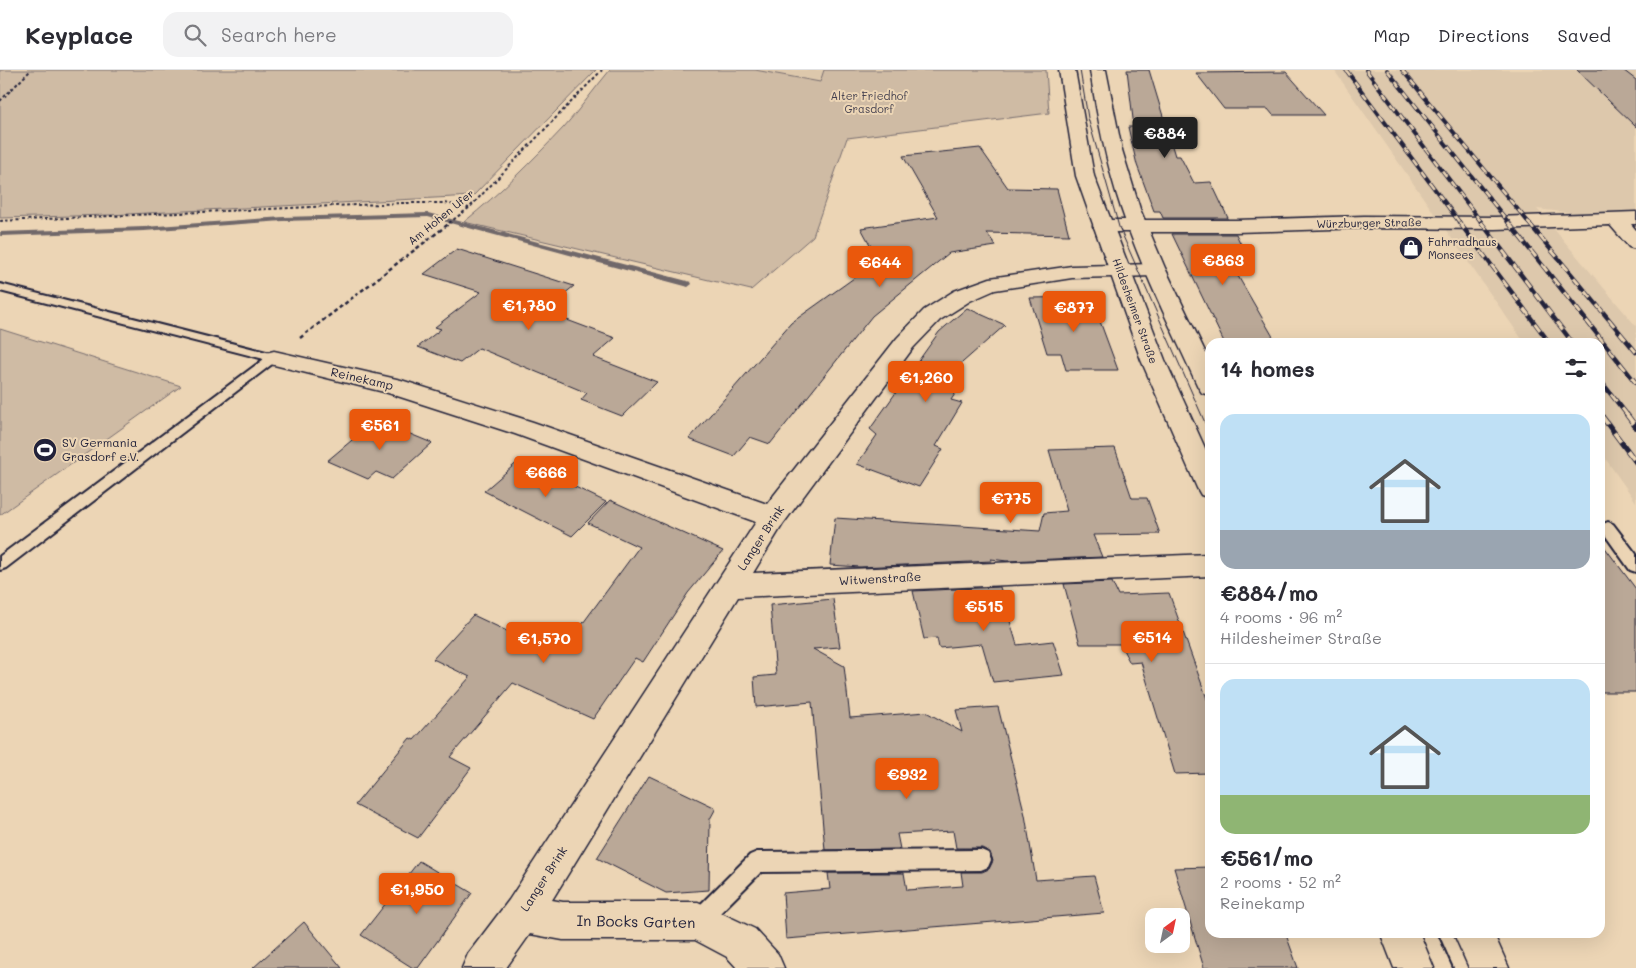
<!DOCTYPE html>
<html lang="en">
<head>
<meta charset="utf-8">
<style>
	:root { --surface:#fff; --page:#f2f2f3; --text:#2b2b33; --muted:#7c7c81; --line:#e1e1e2; --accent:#ea580c }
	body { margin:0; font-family:Mali,sans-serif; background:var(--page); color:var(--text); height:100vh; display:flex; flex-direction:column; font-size:19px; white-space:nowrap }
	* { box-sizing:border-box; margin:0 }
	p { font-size:16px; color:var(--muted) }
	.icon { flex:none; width:28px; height:28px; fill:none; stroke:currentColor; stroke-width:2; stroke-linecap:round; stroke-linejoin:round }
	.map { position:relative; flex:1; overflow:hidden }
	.drawer { position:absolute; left:1205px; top:268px; width:400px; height:600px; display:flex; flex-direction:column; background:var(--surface); border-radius:15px; box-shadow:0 5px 20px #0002 }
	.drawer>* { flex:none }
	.needle { width:32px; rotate:33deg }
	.buttons { position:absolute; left:1145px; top:838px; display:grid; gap:10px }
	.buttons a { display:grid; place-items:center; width:45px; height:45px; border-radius:10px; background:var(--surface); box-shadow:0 5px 20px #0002; font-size:25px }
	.price { position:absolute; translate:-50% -42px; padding:0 11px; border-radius:5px; background:var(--accent); color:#fff; font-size:16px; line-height:32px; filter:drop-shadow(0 1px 2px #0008) }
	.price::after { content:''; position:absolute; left:50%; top:30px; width:15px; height:11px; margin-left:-8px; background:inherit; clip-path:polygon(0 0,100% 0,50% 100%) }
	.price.active { background:#222; color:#fff }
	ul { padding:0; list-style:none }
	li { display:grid; align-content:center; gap:10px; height:265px; padding:0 15px }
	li+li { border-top:1px solid var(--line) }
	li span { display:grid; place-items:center; height:155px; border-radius:15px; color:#555 }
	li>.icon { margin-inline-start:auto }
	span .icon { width:90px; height:90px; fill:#fffc; stroke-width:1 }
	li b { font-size:21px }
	h2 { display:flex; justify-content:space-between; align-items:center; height:60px; padding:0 15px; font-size:21px }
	header { display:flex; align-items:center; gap:30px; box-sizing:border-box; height:70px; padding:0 25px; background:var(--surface); border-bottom:1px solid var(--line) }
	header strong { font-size:24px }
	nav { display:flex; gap:28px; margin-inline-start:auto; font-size:18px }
	.search { width:350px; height:45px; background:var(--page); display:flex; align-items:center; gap:12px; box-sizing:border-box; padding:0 18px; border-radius:15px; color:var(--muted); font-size:19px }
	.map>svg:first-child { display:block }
</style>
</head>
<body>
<header>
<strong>Keyplace</strong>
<div class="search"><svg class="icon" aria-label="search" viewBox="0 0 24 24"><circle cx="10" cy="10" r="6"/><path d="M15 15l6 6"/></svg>Search here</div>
<nav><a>Map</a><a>Directions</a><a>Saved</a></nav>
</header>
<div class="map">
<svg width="1636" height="898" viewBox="0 0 1636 898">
	<rect width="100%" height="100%" fill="#ecd5b5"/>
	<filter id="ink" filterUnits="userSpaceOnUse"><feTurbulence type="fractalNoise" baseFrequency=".02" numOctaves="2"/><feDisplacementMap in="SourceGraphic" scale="10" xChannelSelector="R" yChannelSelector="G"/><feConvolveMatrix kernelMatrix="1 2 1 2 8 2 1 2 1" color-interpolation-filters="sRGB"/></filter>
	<g filter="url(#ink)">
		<g fill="#ddc8ac">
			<path d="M 756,0 L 824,0 L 821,12 Z"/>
			<path d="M 1334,0 L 1636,0 L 1636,148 L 1615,148 L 1537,139 L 1636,256 L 1636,432 L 1600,381 L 1600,272 L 1524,272 Z"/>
		</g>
		<g fill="#cfbba4" stroke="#786e70">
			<path d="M 0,0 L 596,0 L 473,126 L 109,145 L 0,148 Z"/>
			<path d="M 610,0 L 755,0 L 820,12 L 824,0 L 1046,0 L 1049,43 L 847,68 L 813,166 L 751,220 L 464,152 C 500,123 532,91 564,57 C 580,39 595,18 610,0 Z"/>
			<path d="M 0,259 L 181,316 L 0,445 Z"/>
		</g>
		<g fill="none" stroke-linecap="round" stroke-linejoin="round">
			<path fill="#70676a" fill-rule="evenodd" d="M 428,143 L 691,212 L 692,214 L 688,217 L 685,216 L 428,147 L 283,151 L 144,161 L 0,166 L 0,162 L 144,157 L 283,147 Z"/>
		</g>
		<g fill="#baa897" stroke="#22223b">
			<path d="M 1127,0 L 1149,0 L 1175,86 L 1180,86 L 1194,113 L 1211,112 L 1228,148 L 1163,148 L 1160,141 L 1154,141 L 1137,95 L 1128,57 L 1134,57 Z"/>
			<path d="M 1577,0 L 1623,0 L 1636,10 L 1636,57 Z"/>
			<path d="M 1286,2 L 1324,45 L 1273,45 L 1268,39 L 1224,39 L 1196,3 Z"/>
			<path d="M 980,78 L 1008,118 L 1057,119 L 1069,165 L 987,163 L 996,176 L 949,183 L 872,246 L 770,374 L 750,367 L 734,386 L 689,369 L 791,253 L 861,203 L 849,198 L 873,180 L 861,158 L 938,147 L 903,86 Z"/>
			<path d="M 1172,164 L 1236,164 L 1247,187 L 1227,187 L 1276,272 L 1224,272 Z"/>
			<path d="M 457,179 L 574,216 L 543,241 L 615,268 L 593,287 L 657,312 L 622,346 L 581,330 L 587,323 L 479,278 L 460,293 L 418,277 L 441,259 L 435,257 L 481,222 L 424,204 Z"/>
			<path d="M 1086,227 L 1093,246 L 1098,246 L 1118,300 L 1066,300 L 1061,283 L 1047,283 L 1030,228 Z"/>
			<path d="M 967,238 L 1005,255 L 946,307 L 963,312 L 951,330 L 962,333 L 936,376 L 943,379 L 919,417 L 857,394 L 877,365 L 870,359 L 939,262 Z"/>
			<path d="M 376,350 L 432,373 L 392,409 L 376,402 L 368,409 L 327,391 Z"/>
			<path d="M 1115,378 L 1132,428 L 1147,428 L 1160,464 L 1093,465 L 1102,487 L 1007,491 L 991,489 L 992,491 L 860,497 L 830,495 L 835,448 L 1040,461 L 1044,443 L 1067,441 L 1049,380 Z"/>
			<path d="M 520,390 L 606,432 L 572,466 L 484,421 Z"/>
			<path d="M 610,430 L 723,481 L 688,523 L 643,592 L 635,588 L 593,649 L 513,613 L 450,687 L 471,698 L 418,768 L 355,735 L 410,668 L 414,670 L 470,607 L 433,589 L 473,545 L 547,580 L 552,574 L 564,579 L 639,477 L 588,453 Z"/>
			<path d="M 1600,471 L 1636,519 L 1636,622 L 1600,622 Z"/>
			<path d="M 1112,512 L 1118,525 L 1169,523 L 1210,637 L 1210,703 L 1175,704 L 1141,592 L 1130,593 L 1120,574 L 1080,574 L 1064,514 Z"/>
			<path d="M 1000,517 L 1017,575 L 1053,571 L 1064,605 L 993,612 L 982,574 L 939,578 L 937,568 L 924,569 L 913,521 Z"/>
			<path d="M 833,529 L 840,577 L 813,579 L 844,596 L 850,648 L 926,642 L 962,662 L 956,640 L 998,637 L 1025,745 L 1036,810 L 1094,806 L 1104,843 L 786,869 L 783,823 L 830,819 L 828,803 L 904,803 L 907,820 L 963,816 L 961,802 L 982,802 L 989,799 L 993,791 L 990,782 L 982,778 L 956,778 L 953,761 L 897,764 L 900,779 L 825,780 L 812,632 L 756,637 L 754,607 L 776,605 L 770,535 Z"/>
			<path d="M 649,706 L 716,738 L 710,749 L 709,820 L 666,823 L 597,788 Z"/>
			<path d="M 419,791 L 472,823 L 418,898 L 413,898 L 361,865 Z"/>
			<path d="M 1210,797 L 1210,862 L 1285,862 L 1298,898 L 1204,898 L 1174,798 Z"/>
			<path d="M 304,852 L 342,898 L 253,898 Z"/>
		</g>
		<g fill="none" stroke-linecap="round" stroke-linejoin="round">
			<g stroke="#22223b" stroke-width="4">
				<g id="service">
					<path d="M 0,214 L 278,285 L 280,288 L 6,498 L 0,500 L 0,486 L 264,289 L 0,221 Z"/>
					<path d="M 1608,452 L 1613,454 L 1636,484 L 1636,502 L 1630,500 L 1603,462 L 1600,458 L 1603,454 Z"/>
					<path d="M 981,780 L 988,783 L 991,790 L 988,797 L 981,800 L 761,802 L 705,858 L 698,861 L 691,858 L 688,851 L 691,844 L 750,785 L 757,782 Z"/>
				</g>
			</g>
			<g stroke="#22223b" stroke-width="3">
				<g id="minor">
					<path d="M 1636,142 L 1636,154 L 1631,154 L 1636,160 L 1636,179 L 1629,177 L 1610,155 L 1495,159 L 1364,158 L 1236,162 L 1103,162 L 1096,160 L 1093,156 L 1096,152 L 1103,150 L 1236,150 L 1364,146 L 1495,147 Z"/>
					<path d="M 1155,194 L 1162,196 L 1165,200 L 1162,204 L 1155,206 L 1072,208 L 995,220 L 970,231 L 940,250 L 913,278 L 783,454 L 753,503 L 1210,484 L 1210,506 L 738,527 L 552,830 L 563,832 L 698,832 L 755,859 L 778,884 L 784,898 L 737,898 L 727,887 L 695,870 L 563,870 L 530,864 L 506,898 L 462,898 L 468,884 L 509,830 L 756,452 L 515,364 L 388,323 L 266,293 L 262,288 L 266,283 L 274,281 L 401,310 L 533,352 L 767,434 L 897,268 L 924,240 L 954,221 L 990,208 L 1072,196 Z"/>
				</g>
			</g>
			<g stroke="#22223b" stroke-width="3">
				<g id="tertiary">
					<path d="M 1059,0 L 1075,0 L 1094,106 L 1165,290 L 1210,389 L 1210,428 L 1201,425 L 1197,418 L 1141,290 L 1076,106 Z"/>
					<path d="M 1090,0 L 1106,0 L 1122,80 L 1140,139 L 1165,198 L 1210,292 L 1210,325 L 1202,323 L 1198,317 C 1171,258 1142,200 1121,138 C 1106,93 1097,47 1090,0 Z"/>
					<path d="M 1380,862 L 1419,862 L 1434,898 L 1394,898 Z"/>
					<path d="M 1453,862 L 1493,862 L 1509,898 L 1469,898 Z"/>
				</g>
			</g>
			<g stroke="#22223b" stroke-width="2" stroke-dasharray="3 2.5" stroke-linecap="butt">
				<path d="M 0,31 L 31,0"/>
				<path d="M 0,151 L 402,133 L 445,133 L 469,138"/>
				<path d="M 449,153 L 469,138 L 602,0"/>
			</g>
			<path stroke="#22223b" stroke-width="2.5" stroke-dasharray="4 3" stroke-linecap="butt" d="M 300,268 L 451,152"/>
			<use href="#service" fill="#ecd5b5" fill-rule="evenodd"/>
			<use href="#minor" fill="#ecd5b5" fill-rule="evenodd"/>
			<use href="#tertiary" fill="#ecd5b5" fill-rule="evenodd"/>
			<path stroke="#22223b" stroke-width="1" d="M 1080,0 L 1088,48 L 1119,157 L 1210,364"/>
			<path stroke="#22223b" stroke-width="2" d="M 1437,862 L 1453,898"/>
			<g stroke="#22223b" stroke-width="4">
				<g id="rail-far2">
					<path d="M 1346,0 L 1460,153"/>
					<path d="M 1366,0 L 1482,153"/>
					<path d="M 1387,0 L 1509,153"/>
					<path d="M 1402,0 L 1529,153"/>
				</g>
			</g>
			<g stroke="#22223b" stroke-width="4.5">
				<g id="rail-far1">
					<path d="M 1459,152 L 1549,272"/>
					<path d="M 1481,152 L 1572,272"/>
					<path d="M 1508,152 L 1636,313"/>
					<path d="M 1528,152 L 1636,282"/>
					<path d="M 1600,310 L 1628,346"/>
					<path d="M 1600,343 L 1602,346"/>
				</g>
			</g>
			<g stroke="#22223b" stroke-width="5.5">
				<g id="rail">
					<path d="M 1601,345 L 1636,392"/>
					<path d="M 1627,345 L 1636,357"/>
				</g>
			</g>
			<use href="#rail-far2" stroke="#ecd5b5" stroke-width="2.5" stroke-dasharray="7" stroke-linecap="butt"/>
			<use href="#rail-far1" stroke="#ecd5b5" stroke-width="3" stroke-dasharray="9" stroke-linecap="butt"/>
			<use href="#rail" stroke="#ecd5b5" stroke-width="4" stroke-dasharray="11" stroke-linecap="butt"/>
		</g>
	</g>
	<defs>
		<g id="shop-disc" transform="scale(1.25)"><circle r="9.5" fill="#22223b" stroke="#ecd5b5"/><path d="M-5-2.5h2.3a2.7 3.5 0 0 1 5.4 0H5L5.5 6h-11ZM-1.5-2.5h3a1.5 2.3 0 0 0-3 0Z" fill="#fff"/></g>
		<g id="stadium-disc" transform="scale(1.25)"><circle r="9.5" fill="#22223b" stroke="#ecd5b5"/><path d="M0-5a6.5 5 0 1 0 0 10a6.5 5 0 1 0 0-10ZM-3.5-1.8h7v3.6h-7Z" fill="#fff"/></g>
	</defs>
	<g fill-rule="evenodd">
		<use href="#shop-disc" x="1411" y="178"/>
		<use href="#stadium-disc" x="45" y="380"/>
	</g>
	<g text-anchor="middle" stroke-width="4" stroke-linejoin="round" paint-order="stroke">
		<g font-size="11" fill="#454150" stroke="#ecd5b5">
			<text x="869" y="30">Alter Friedhof<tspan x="869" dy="13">Grasdorf</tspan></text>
		</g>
		<g font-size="11" fill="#22223b" stroke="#ecd5b5">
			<text transform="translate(441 147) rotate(-39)" y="4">Am Hohen Ufer</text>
			<text transform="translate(1369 153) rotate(-1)" y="4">Würzburger Straße</text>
			<text transform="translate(1135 241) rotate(70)" y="4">Hildesheimer Straße</text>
		</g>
		<g font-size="11" fill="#22223b" stroke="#ecd5b5" text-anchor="start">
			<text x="1428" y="176">Fahrradhaus<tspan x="1428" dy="13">Monsees</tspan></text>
		</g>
		<g font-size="12" fill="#22223b" stroke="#ecd5b5">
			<text transform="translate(362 309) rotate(13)" y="4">Reinekamp</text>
			<text transform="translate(761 468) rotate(-57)" y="4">Langer Brink</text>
			<text transform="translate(880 509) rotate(-3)" y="4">Witwenstraße</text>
			<text transform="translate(544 809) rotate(-57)" y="4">Langer Brink</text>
		</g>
		<g font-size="12" fill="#22223b" stroke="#ecd5b5" text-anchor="start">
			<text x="62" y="377">SV Germania<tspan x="62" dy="14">Grasdorf e.V.</tspan></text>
		</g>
		<g font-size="15" fill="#22223b" stroke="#ecd5b5">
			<text transform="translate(636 852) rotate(1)" y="5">In Bocks Garten</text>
		</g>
	</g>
</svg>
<div class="buttons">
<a><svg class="needle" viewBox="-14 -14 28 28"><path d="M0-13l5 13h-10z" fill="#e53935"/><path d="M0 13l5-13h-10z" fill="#7c7c81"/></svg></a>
</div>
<b class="price active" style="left:1165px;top:89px">€884</b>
<b class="price" style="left:1223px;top:216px">€863</b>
<b class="price" style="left:880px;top:218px">€644</b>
<b class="price" style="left:529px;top:261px">€1,780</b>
<b class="price" style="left:1074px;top:263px">€877</b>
<b class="price" style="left:926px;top:333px">€1,260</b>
<b class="price" style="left:380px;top:381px">€561</b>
<b class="price" style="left:546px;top:428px">€666</b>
<b class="price" style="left:1011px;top:454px">€775</b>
<b class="price" style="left:984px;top:562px">€515</b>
<b class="price" style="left:1152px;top:593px">€514</b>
<b class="price" style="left:544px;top:594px">€1,570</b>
<b class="price" style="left:907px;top:730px">€932</b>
<b class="price" style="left:417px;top:845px">€1,950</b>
<section class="drawer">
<h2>14 homes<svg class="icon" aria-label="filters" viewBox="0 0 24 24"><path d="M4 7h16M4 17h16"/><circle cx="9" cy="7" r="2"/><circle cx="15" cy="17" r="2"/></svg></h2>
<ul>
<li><span style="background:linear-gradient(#bfe0f5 75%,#9aa5b1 0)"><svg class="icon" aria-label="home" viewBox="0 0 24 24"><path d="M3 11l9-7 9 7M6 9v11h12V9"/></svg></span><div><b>€884/mo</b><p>4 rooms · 96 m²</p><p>Hildesheimer Straße</p></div></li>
<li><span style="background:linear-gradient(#bfe0f5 75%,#8fb573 0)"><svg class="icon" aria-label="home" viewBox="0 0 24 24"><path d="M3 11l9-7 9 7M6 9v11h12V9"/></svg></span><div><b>€561/mo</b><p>2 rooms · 52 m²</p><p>Reinekamp</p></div></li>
</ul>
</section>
</div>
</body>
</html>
